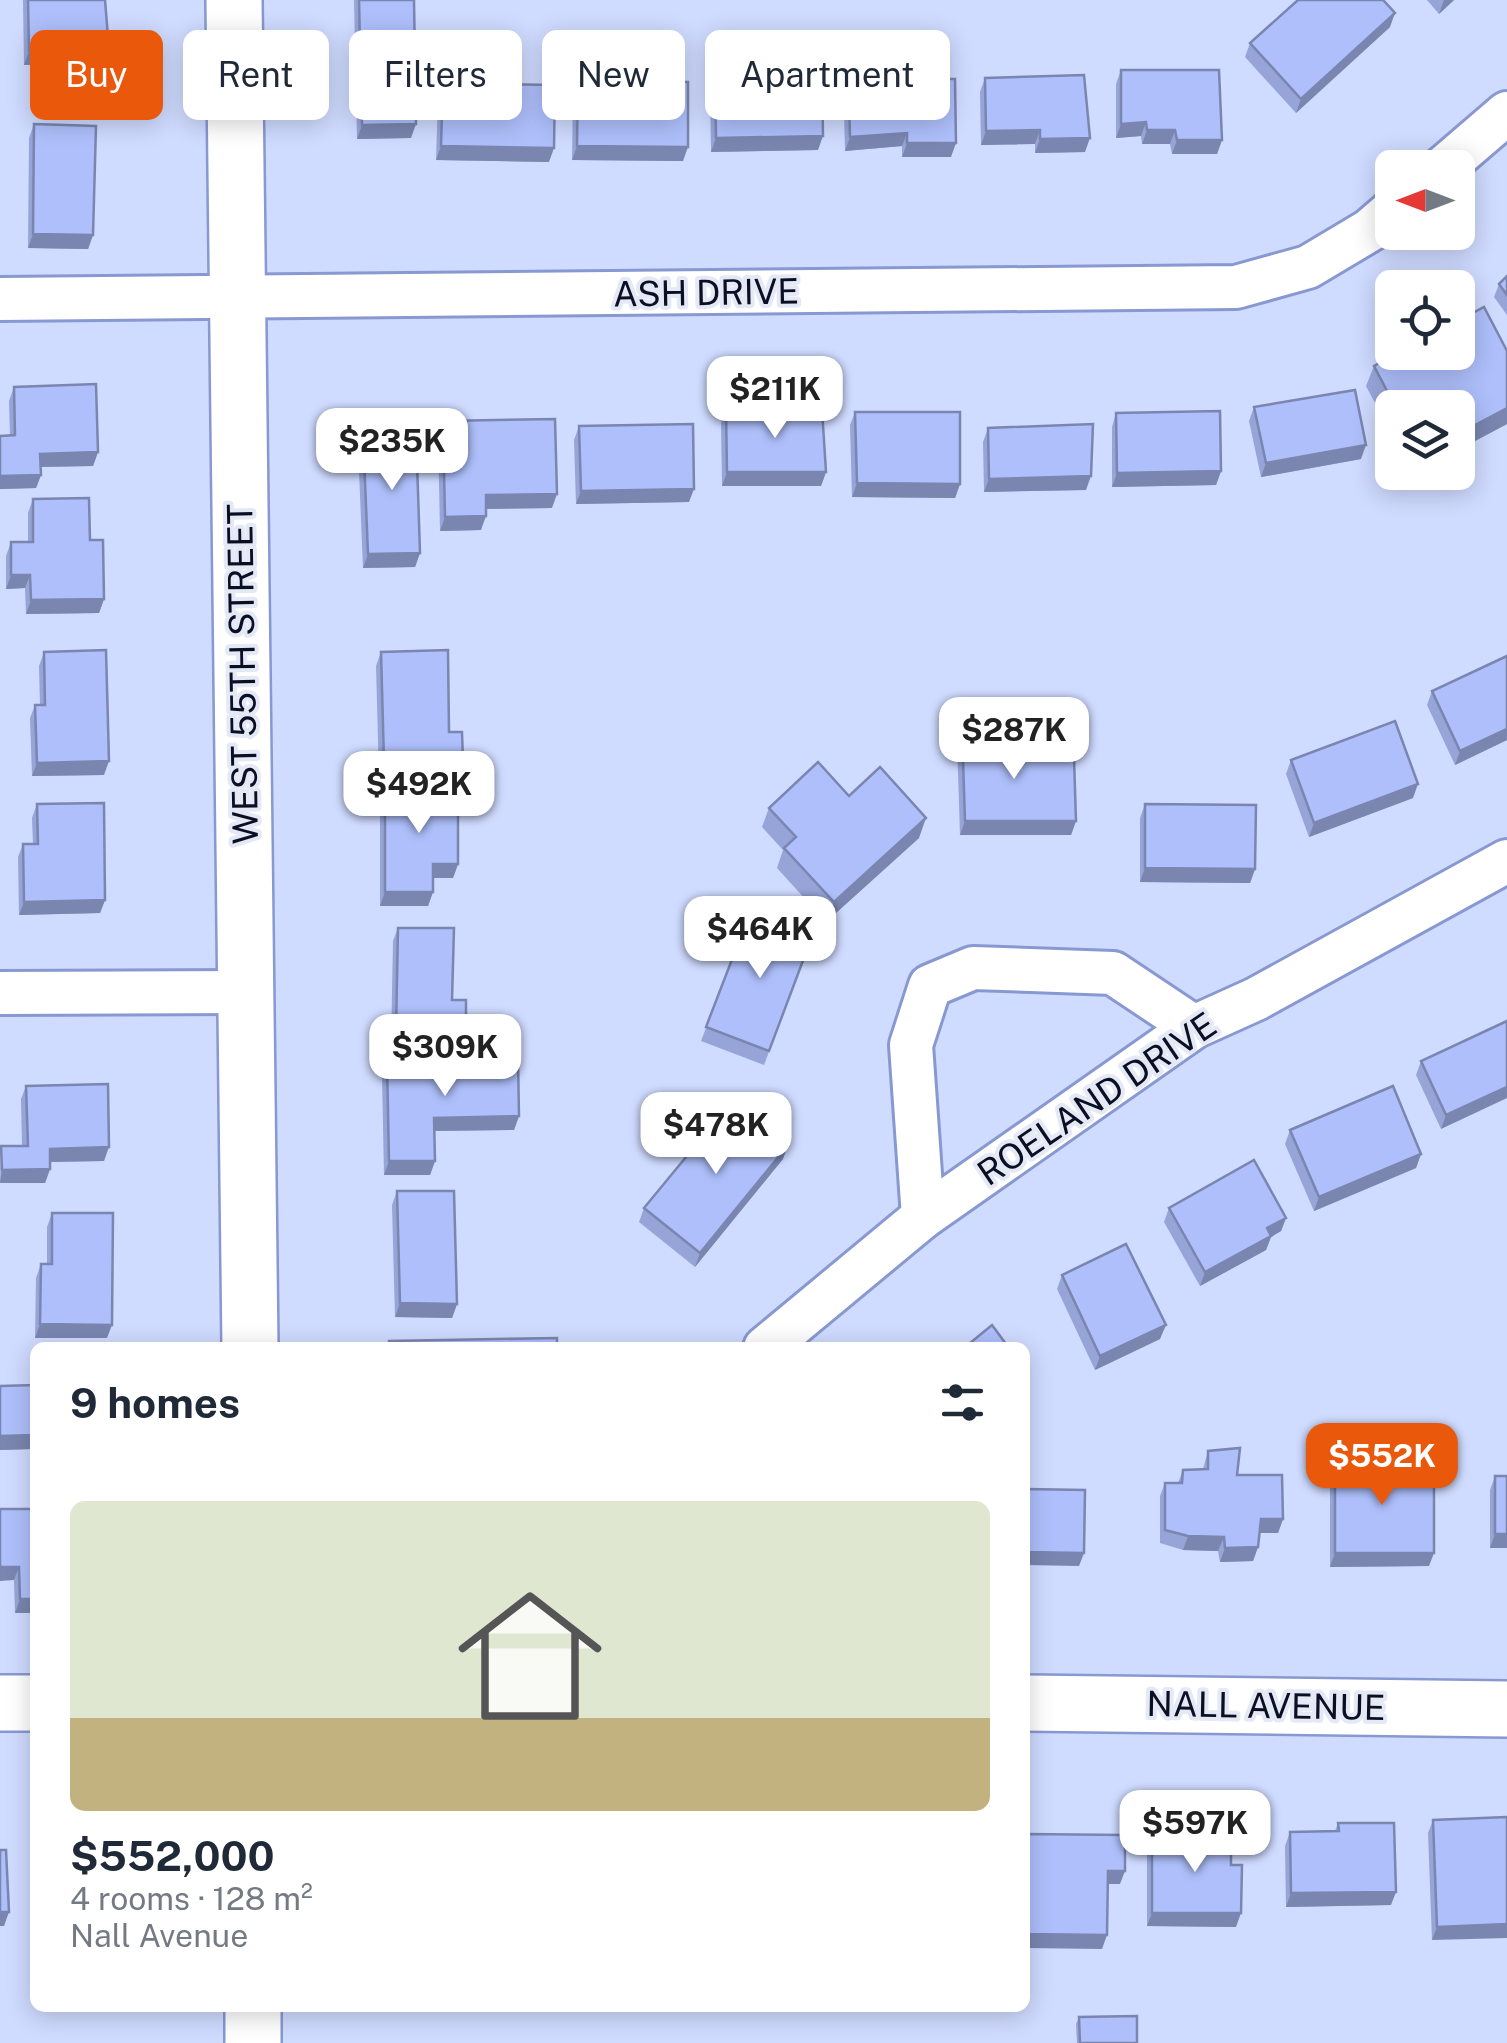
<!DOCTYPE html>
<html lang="en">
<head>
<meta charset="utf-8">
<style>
	:root { --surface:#fff; --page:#f2f2f3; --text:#1f2937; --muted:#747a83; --accent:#ea580c }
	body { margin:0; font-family:"Public Sans",sans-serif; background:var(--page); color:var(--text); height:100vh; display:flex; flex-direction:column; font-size:38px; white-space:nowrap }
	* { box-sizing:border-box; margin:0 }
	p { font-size:32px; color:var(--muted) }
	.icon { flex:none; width:55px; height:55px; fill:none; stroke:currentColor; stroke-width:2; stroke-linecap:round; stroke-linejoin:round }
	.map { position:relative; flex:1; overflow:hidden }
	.details { position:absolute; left:30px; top:1342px; width:1000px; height:670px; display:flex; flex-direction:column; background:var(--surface); border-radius:15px; box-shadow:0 5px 25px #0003 }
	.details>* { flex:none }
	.top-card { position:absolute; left:30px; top:30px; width:1000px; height:90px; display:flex; gap:20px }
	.needle { width:65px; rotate:270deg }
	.buttons { position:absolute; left:1375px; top:150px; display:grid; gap:20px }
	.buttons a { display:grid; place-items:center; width:100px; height:100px; border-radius:15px; background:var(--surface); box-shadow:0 5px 25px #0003; font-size:50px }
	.price { position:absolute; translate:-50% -85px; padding:0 22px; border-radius:20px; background:#fff; color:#222; font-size:32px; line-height:65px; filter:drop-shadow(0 2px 5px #0008) }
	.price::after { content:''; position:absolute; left:50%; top:60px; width:30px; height:22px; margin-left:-15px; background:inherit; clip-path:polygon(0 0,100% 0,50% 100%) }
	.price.on { background:var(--accent); color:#fff }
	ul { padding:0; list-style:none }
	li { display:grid; align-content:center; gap:20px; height:530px; padding:0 40px }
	li span { display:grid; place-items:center; height:310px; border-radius:15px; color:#555 }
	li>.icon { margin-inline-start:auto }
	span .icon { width:180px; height:180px; fill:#fffc; stroke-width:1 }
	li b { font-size:42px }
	h2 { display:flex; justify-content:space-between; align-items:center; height:120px; padding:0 40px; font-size:42px }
	.pill { padding:0 35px; border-radius:15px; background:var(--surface); box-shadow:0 5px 25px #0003; font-size:35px; line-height:90px }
	.pill.on { background:var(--accent); color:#fff }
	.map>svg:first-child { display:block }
</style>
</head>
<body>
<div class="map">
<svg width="1507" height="2043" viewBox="0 0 1507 2043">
	<rect width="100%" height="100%" fill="#cfdbff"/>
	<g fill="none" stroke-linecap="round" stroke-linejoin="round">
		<g stroke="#8898d1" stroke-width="48">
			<g id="street">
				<path d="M 1443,168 L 1507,113"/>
				<path d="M 0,299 L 1236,287 L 1308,267 L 1370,230 L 1392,211"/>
				<path d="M 0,993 L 246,992"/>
				<path d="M 923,1217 L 911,1045 L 930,986 L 973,968 L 1113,973 L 1194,1027"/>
				<path d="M 765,1348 L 923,1217 L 1194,1027 L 1256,999 L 1507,861"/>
			</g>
		</g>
		<g stroke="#8898d1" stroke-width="60">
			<g id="secondary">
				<path d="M 234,0 L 250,1348"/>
				<path d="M 0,1703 L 35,1703"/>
				<path d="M 1025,1703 L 1507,1709"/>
				<path d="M 253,2043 L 253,2008"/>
			</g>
		</g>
		<use href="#street" stroke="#fff" stroke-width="42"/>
		<use href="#secondary" stroke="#fff" stroke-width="55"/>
	</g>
	<g fill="#96a4d8">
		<path d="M 23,0 L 105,0 L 109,49 L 104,63 L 24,65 Z"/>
		<path d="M 354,0 L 414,0 L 411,138 L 357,139 Z"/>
		<path d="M 1427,0 L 1454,0 L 1439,14 Z"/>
		<path d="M 1390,27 L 1296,113 L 1245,57 L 1250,43 Z"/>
		<path d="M 848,57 L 878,78 L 951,157 L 902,157 L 902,146 L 845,151 L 843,71 Z"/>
		<path d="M 1121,70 L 1222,140 L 1217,154 L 1172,154 L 1170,144 L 1142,144 L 1141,136 L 1116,138 L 1116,84 Z"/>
		<path d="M 715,73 L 818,150 L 711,152 L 710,87 Z"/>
		<path d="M 985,78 L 1085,152 L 1035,153 L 1035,144 L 981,145 L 980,92 Z"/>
		<path d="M 578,81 L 683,161 L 572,160 L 573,95 Z"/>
		<path d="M 443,83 L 549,162 L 436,160 L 438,97 Z"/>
		<path d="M 34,124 L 93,235 L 88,249 L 28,248 L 29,138 Z"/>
		<path d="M 1507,276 L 1507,315 L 1494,297 L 1499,284 Z"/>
		<path d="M 1374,366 L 1507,424 L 1458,450 L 1458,408 L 1392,408 L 1392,435 L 1366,386 Z"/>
		<path d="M 14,387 L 98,452 L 93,466 L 40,467 L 41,475 L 36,488 L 0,489 L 0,436 L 10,435 L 9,401 Z"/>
		<path d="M 1254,407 L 1361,459 L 1261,477 L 1249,421 Z"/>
		<path d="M 726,409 L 826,472 L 821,486 L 722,486 L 721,423 Z"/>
		<path d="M 855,412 L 960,484 L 955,498 L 852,497 L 850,425 Z"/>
		<path d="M 1116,413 L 1221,471 L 1216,485 L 1112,487 L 1112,427 Z"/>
		<path d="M 443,421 L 552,508 L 486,509 L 481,530 L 440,531 L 438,435 Z"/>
		<path d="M 579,426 L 689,502 L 576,504 L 574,440 Z"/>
		<path d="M 988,428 L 1086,490 L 984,492 L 983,442 Z"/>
		<path d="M 363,433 L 420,553 L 415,567 L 363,568 L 358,447 Z"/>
		<path d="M 33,499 L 90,540 L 104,599 L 99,613 L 26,614 L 25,588 L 6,589 L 6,556 L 11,542 L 28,542 L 28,513 Z"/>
		<path d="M 44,652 L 104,775 L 32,776 L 30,718 L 35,705 L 40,705 L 39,666 Z"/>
		<path d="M 381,652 L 449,732 L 463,760 L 458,773 L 379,775 L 376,666 Z"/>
		<path d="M 1507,656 L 1507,740 L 1455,765 L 1427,705 L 1432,691 Z"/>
		<path d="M 962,728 L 1005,759 L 1076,821 L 1071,835 L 960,835 L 957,741 Z"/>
		<path d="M 1291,760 L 1413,798 L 1309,837 L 1286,774 Z"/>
		<path d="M 385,788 L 458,864 L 453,878 L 433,878 L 433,892 L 428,906 L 380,906 L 380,802 Z"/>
		<path d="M 849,796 L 919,838 L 826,922 L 777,868 L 783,850 L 762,827 L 769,808 Z"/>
		<path d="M 37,804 L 105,900 L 100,913 L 19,915 L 18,857 L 23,844 L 33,844 L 32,818 Z"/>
		<path d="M 1145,804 L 1255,869 L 1250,883 L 1140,882 L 1140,818 Z"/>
		<path d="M 751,910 L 813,934 L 764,1065 L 701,1041 Z"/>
		<path d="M 398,928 L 452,1000 L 461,1046 L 391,1045 L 393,941 Z"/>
		<path d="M 1507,1021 L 1441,1129 L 1416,1075 L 1421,1061 Z"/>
		<path d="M 387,1061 L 519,1116 L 514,1130 L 435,1131 L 435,1161 L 430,1175 L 384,1175 L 382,1075 Z"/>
		<path d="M 26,1086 L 104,1161 L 50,1162 L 50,1169 L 45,1183 L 0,1183 L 1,1146 L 22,1146 L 21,1099 Z"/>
		<path d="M 1290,1130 L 1421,1154 L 1416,1168 L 1314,1211 L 1285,1144 Z"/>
		<path d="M 783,1159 L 695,1267 L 639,1222 L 644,1208 Z"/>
		<path d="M 397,1191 L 457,1304 L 452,1318 L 395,1317 L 392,1205 Z"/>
		<path d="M 1169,1208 L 1286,1218 L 1281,1231 L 1271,1237 L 1266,1250 L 1200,1286 L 1164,1222 Z"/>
		<path d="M 52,1213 L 107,1338 L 35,1338 L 36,1278 L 41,1264 L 47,1264 L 47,1227 Z"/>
		<path d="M 1062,1275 L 1160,1339 L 1095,1370 L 1057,1289 Z"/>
		<path d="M 35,1377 L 35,1482 L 34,1482 L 33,1449 L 0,1450 L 0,1386 L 33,1385 Z"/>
		<path d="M 1208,1451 L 1237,1475 L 1283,1519 L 1278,1533 L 1259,1533 L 1258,1547 L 1253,1561 L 1220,1562 L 1218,1551 L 1183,1550 L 1160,1543 L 1160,1496 L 1165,1483 L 1178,1483 L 1183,1470 L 1203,1469 Z"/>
		<path d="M 1335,1458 L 1408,1484 L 1429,1566 L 1330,1567 L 1330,1472 Z"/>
		<path d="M 1495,1476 L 1507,1476 L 1507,1548 L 1490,1548 L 1490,1490 Z"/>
		<path d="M 35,1509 L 35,1613 L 15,1613 L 14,1580 Z"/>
		<path d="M 1507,1817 L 1432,1940 L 1428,1833 L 1433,1820 Z"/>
		<path d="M 1338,1823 L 1391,1905 L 1286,1907 L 1285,1846 L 1290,1832 L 1335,1831 Z"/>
		<path d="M 1152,1834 L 1231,1865 L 1236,1927 L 1147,1926 L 1147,1848 Z"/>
		<path d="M 1079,2017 L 1137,2043 L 1077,2043 L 1076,2024 Z"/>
	</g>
	<g fill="#7a86b0">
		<path d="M 1444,0 L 1454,0 L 1439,14 Z"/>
		<path d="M 1395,13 L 1390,27 L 1296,113 L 1301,99 Z"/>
		<path d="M 109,49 L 104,63 L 24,65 L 29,51 Z"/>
		<path d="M 1146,122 L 1141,136 L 1116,138 L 1121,124 Z"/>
		<path d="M 416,124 L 411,138 L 357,139 L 362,125 Z"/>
		<path d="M 1040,130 L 1035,144 L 981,145 L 986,131 Z"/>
		<path d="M 1147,130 L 1175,130 L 1170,144 L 1142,144 Z"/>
		<path d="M 907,133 L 902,146 L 845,151 L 850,137 Z"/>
		<path d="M 823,136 L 818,150 L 711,152 L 716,138 Z"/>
		<path d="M 1090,138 L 1085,152 L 1035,153 L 1040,139 Z"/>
		<path d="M 1177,140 L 1222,140 L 1217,154 L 1172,154 Z"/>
		<path d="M 907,143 L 956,143 L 951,157 L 902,157 Z"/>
		<path d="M 441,146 L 554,148 L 549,162 L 436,160 Z"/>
		<path d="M 577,146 L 688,147 L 683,161 L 572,160 Z"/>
		<path d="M 33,234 L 93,235 L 88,249 L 28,248 Z"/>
		<path d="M 1507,408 L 1507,424 L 1458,450 L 1458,434 Z"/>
		<path d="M 1366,445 L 1361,459 L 1261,477 L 1266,463 Z"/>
		<path d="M 98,452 L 93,466 L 35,467 L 40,454 Z"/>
		<path d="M 1221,471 L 1216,485 L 1112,487 L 1117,473 Z"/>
		<path d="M 727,472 L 826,472 L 821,486 L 722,486 Z"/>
		<path d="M 41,475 L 36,488 L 0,489 L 0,476 Z"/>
		<path d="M 1091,476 L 1086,490 L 984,492 L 989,479 Z"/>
		<path d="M 857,483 L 960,484 L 955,498 L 852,497 Z"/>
		<path d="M 694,489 L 689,502 L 576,504 L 581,491 Z"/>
		<path d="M 557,494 L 552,508 L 481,509 L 486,495 Z"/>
		<path d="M 486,516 L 481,530 L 440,531 L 445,517 Z"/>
		<path d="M 420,553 L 415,567 L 363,568 L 368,554 Z"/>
		<path d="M 11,575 L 30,575 L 25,588 L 6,589 Z"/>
		<path d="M 104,599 L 99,613 L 26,614 L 31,600 Z"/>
		<path d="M 1507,729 L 1507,740 L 1455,765 L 1460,751 Z"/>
		<path d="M 463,760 L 458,773 L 379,775 L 384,761 Z"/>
		<path d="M 109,761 L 104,775 L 32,776 L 37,763 Z"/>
		<path d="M 1418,784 L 1413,798 L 1309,837 L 1314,823 Z"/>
		<path d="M 926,818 L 919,838 L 826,922 L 834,902 Z"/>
		<path d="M 965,821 L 1076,821 L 1071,835 L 960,835 Z"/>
		<path d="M 433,864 L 458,864 L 453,878 L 428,878 Z"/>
		<path d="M 1145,868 L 1255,869 L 1250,883 L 1140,882 Z"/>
		<path d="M 385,892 L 433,892 L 428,906 L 380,906 Z"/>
		<path d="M 105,900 L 100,913 L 19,915 L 24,902 Z"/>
		<path d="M 396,1031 L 466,1032 L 461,1046 L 391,1045 Z"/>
		<path d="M 1507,1087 L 1507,1098 L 1441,1129 L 1446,1115 Z"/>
		<path d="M 519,1116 L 514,1130 L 429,1131 L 434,1118 Z"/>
		<path d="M 788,1145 L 783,1159 L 695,1267 L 700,1253 Z"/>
		<path d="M 109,1147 L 104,1161 L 45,1162 L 50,1149 Z"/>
		<path d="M 1421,1154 L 1416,1168 L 1314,1211 L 1319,1197 Z"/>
		<path d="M 389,1161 L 435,1161 L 430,1175 L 384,1175 Z"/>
		<path d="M 50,1169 L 45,1183 L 0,1183 L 2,1170 Z"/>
		<path d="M 1286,1218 L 1281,1231 L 1271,1237 L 1266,1250 L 1200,1286 L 1205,1272 L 1267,1228 Z"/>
		<path d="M 400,1303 L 457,1304 L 452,1318 L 395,1317 Z"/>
		<path d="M 40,1324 L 112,1325 L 107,1338 L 35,1338 Z"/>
		<path d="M 1166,1325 L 1160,1339 L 1095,1370 L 1100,1356 Z"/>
		<path d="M 35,1435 L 33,1449 L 0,1450 L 0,1436 Z"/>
		<path d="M 1261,1519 L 1283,1519 L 1278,1533 L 1256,1533 Z"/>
		<path d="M 1495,1534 L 1507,1534 L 1507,1548 L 1490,1548 Z"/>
		<path d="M 1188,1536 L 1224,1537 L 1218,1551 L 1183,1550 Z"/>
		<path d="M 1258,1547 L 1253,1561 L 1220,1562 L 1225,1548 Z"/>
		<path d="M 1025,1552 L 1084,1553 L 1079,1566 L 1025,1565 Z"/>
		<path d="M 1335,1553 L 1434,1553 L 1429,1566 L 1330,1567 Z"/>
		<path d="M 0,1567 L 19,1567 L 14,1580 L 0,1581 Z"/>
		<path d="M 20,1599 L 35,1599 L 35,1613 L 15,1613 Z"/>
		<path d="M 1108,1871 L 1125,1871 L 1120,1884 L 1103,1884 Z"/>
		<path d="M 1396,1892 L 1391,1905 L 1286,1907 L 1291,1893 Z"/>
		<path d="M 0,1912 L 9,1912 L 4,1926 L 0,1926 Z"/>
		<path d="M 1152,1913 L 1241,1913 L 1236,1927 L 1147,1926 Z"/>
		<path d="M 1507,1924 L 1507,1938 L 1432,1940 L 1437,1927 Z"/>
		<path d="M 1025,1934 L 1107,1935 L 1102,1949 L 1025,1948 Z"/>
	</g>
	<g fill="#aebffb" stroke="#7a86b0" stroke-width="2.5">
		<path d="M 28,0 L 105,0 L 109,49 L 29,51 Z"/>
		<path d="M 359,0 L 414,0 L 416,124 L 362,125 Z"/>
		<path d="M 1298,0 L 1383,0 L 1395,13 L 1301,99 L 1250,43 Z"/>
		<path d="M 848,57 L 879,57 L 878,78 L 955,79 L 956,143 L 907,143 L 907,133 L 850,137 Z"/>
		<path d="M 1121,70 L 1219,70 L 1222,140 L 1177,140 L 1175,130 L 1147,130 L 1146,122 L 1121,124 Z"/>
		<path d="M 822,72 L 823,136 L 716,138 L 715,73 Z"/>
		<path d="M 1084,75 L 1090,138 L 1040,139 L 1040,130 L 986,131 L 985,78 Z"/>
		<path d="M 578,81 L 688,82 L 688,147 L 577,146 Z"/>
		<path d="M 443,83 L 555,85 L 554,148 L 441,146 Z"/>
		<path d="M 34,124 L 96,126 L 93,235 L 33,234 Z"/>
		<path d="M 1507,276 L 1507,295 L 1499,284 Z"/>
		<path d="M 1484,307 L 1507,351 L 1507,408 L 1458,434 L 1458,408 L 1396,408 L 1374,366 L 1399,352 L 1458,352 L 1458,321 Z"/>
		<path d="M 96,384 L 98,452 L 40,454 L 41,475 L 0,476 L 0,436 L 15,435 L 14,387 Z"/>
		<path d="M 1355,390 L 1366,445 L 1266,463 L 1254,407 Z"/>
		<path d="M 726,409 L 822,409 L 826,472 L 727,472 Z"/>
		<path d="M 1220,411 L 1221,471 L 1117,473 L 1116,413 Z"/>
		<path d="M 855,412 L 960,412 L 960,484 L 857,483 Z"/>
		<path d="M 555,419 L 557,494 L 486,495 L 486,516 L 445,517 L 443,421 Z"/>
		<path d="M 693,424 L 694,489 L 581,491 L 579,426 Z"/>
		<path d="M 1093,424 L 1091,476 L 989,479 L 988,428 Z"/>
		<path d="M 416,431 L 420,553 L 368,554 L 363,433 Z"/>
		<path d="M 89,498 L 90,540 L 103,540 L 104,599 L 31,600 L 30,575 L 11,575 L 11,542 L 33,542 L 33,499 Z"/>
		<path d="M 106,650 L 109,761 L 37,763 L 35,705 L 45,705 L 44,652 Z"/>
		<path d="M 448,650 L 449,732 L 462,732 L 463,760 L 384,761 L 381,652 Z"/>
		<path d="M 1507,656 L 1507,729 L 1460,751 L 1432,691 Z"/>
		<path d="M 1395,721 L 1418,784 L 1314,823 L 1291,760 Z"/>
		<path d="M 962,728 L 1006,728 L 1005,759 L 1074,758 L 1076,821 L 965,821 Z"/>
		<path d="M 818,762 L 849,796 L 880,767 L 926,818 L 834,902 L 784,848 L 796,837 L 769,808 Z"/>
		<path d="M 385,788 L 458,788 L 458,864 L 433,864 L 433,892 L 385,892 Z"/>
		<path d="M 104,803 L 105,900 L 24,902 L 23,844 L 38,844 L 37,804 Z"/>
		<path d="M 1145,804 L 1256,805 L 1255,869 L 1145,868 Z"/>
		<path d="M 751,910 L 813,934 L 769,1051 L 706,1027 Z"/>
		<path d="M 398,928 L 454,928 L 452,1000 L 466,1000 L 466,1032 L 396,1031 Z"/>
		<path d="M 1507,1021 L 1507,1087 L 1446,1115 L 1421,1061 Z"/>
		<path d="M 518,1058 L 519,1116 L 434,1118 L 435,1161 L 389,1161 L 387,1061 Z"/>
		<path d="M 108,1084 L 109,1147 L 50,1149 L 50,1169 L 2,1170 L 1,1146 L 28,1146 L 26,1086 Z"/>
		<path d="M 1393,1086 L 1421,1154 L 1319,1197 L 1290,1130 Z"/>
		<path d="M 733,1100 L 788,1145 L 700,1253 L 644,1208 Z"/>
		<path d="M 1254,1160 L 1286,1218 L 1267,1228 L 1271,1236 L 1205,1272 L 1169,1208 Z"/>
		<path d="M 397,1191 L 454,1191 L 457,1304 L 400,1303 Z"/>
		<path d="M 52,1213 L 113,1213 L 112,1325 L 40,1324 L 41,1264 L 52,1264 Z"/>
		<path d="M 1126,1244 L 1166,1325 L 1100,1356 L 1062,1275 Z"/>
		<path d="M 992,1325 L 1009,1348 L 964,1348 Z"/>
		<path d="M 557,1338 L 557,1348 L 389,1348 L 389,1341 Z"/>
		<path d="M 35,1385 L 35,1435 L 0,1436 L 0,1386 Z"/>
		<path d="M 1240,1448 L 1237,1475 L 1282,1475 L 1283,1519 L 1261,1519 L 1258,1547 L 1225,1548 L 1224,1537 L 1188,1536 L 1165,1530 L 1165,1483 L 1182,1483 L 1183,1470 L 1208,1469 L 1208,1451 Z"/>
		<path d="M 1408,1457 L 1408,1484 L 1434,1484 L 1434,1553 L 1335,1553 L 1335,1458 Z"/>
		<rect x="1495" y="1476" width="12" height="58"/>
		<path d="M 1025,1489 L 1085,1490 L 1084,1553 L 1025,1552 Z"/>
		<path d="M 0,1509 L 35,1509 L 35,1599 L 20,1599 L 19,1567 L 0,1567 Z"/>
		<path d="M 1507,1817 L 1507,1924 L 1437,1927 L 1433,1820 Z"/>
		<path d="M 1338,1823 L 1394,1823 L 1396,1892 L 1291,1893 L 1290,1832 L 1339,1831 Z"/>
		<path d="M 1025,1834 L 1125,1835 L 1125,1871 L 1108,1871 L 1107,1935 L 1025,1934 Z"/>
		<path d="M 1152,1834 L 1231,1835 L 1231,1865 L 1242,1865 L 1241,1913 L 1152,1913 Z"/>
		<path d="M 0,1850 L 6,1850 L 9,1912 L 0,1912 Z"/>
		<path d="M 1137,2016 L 1137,2043 L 1080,2043 L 1079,2017 Z"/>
	</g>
	<g text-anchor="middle" stroke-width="8" stroke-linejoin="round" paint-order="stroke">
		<g font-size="35" fill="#0a0f23" stroke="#e5e9f5">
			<text transform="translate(706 293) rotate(-1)" y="12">ASH DRIVE</text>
			<text transform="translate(243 674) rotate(-91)" y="12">WEST 55TH STREET</text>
			<text transform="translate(1097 1099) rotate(-34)" y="12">ROELAND DRIVE</text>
			<text transform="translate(1266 1706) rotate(1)" y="12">NALL AVENUE</text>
		</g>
	</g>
</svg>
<div class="buttons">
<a><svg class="needle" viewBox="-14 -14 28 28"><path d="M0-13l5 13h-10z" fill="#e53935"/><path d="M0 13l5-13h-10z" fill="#747a83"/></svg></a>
<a><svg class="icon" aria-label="locate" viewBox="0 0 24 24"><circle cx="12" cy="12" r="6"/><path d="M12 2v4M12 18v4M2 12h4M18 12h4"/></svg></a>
<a><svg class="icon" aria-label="layers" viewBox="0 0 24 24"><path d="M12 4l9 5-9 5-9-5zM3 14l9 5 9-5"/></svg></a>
</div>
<b class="price" style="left:775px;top:441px">$211K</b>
<b class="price" style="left:392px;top:493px">$235K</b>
<b class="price" style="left:1014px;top:782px">$287K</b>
<b class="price" style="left:419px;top:836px">$492K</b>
<b class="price" style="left:760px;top:981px">$464K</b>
<b class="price" style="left:445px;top:1099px">$309K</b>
<b class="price" style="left:716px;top:1177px">$478K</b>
<b class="price on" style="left:1382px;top:1508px">$552K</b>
<b class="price" style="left:1195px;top:1875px">$597K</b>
<div class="top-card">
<a class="pill on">Buy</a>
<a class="pill">Rent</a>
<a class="pill">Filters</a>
<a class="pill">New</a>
<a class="pill">Apartment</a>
</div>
<section class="details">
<h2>9 homes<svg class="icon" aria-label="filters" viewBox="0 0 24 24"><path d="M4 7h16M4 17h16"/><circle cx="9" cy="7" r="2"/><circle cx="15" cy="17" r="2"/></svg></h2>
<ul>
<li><span style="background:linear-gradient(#dfe7d0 70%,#c2b280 0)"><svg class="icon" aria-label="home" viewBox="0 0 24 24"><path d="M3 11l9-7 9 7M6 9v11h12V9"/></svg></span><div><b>$552,000</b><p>4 rooms · 128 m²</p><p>Nall Avenue</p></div></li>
</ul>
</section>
</div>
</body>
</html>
